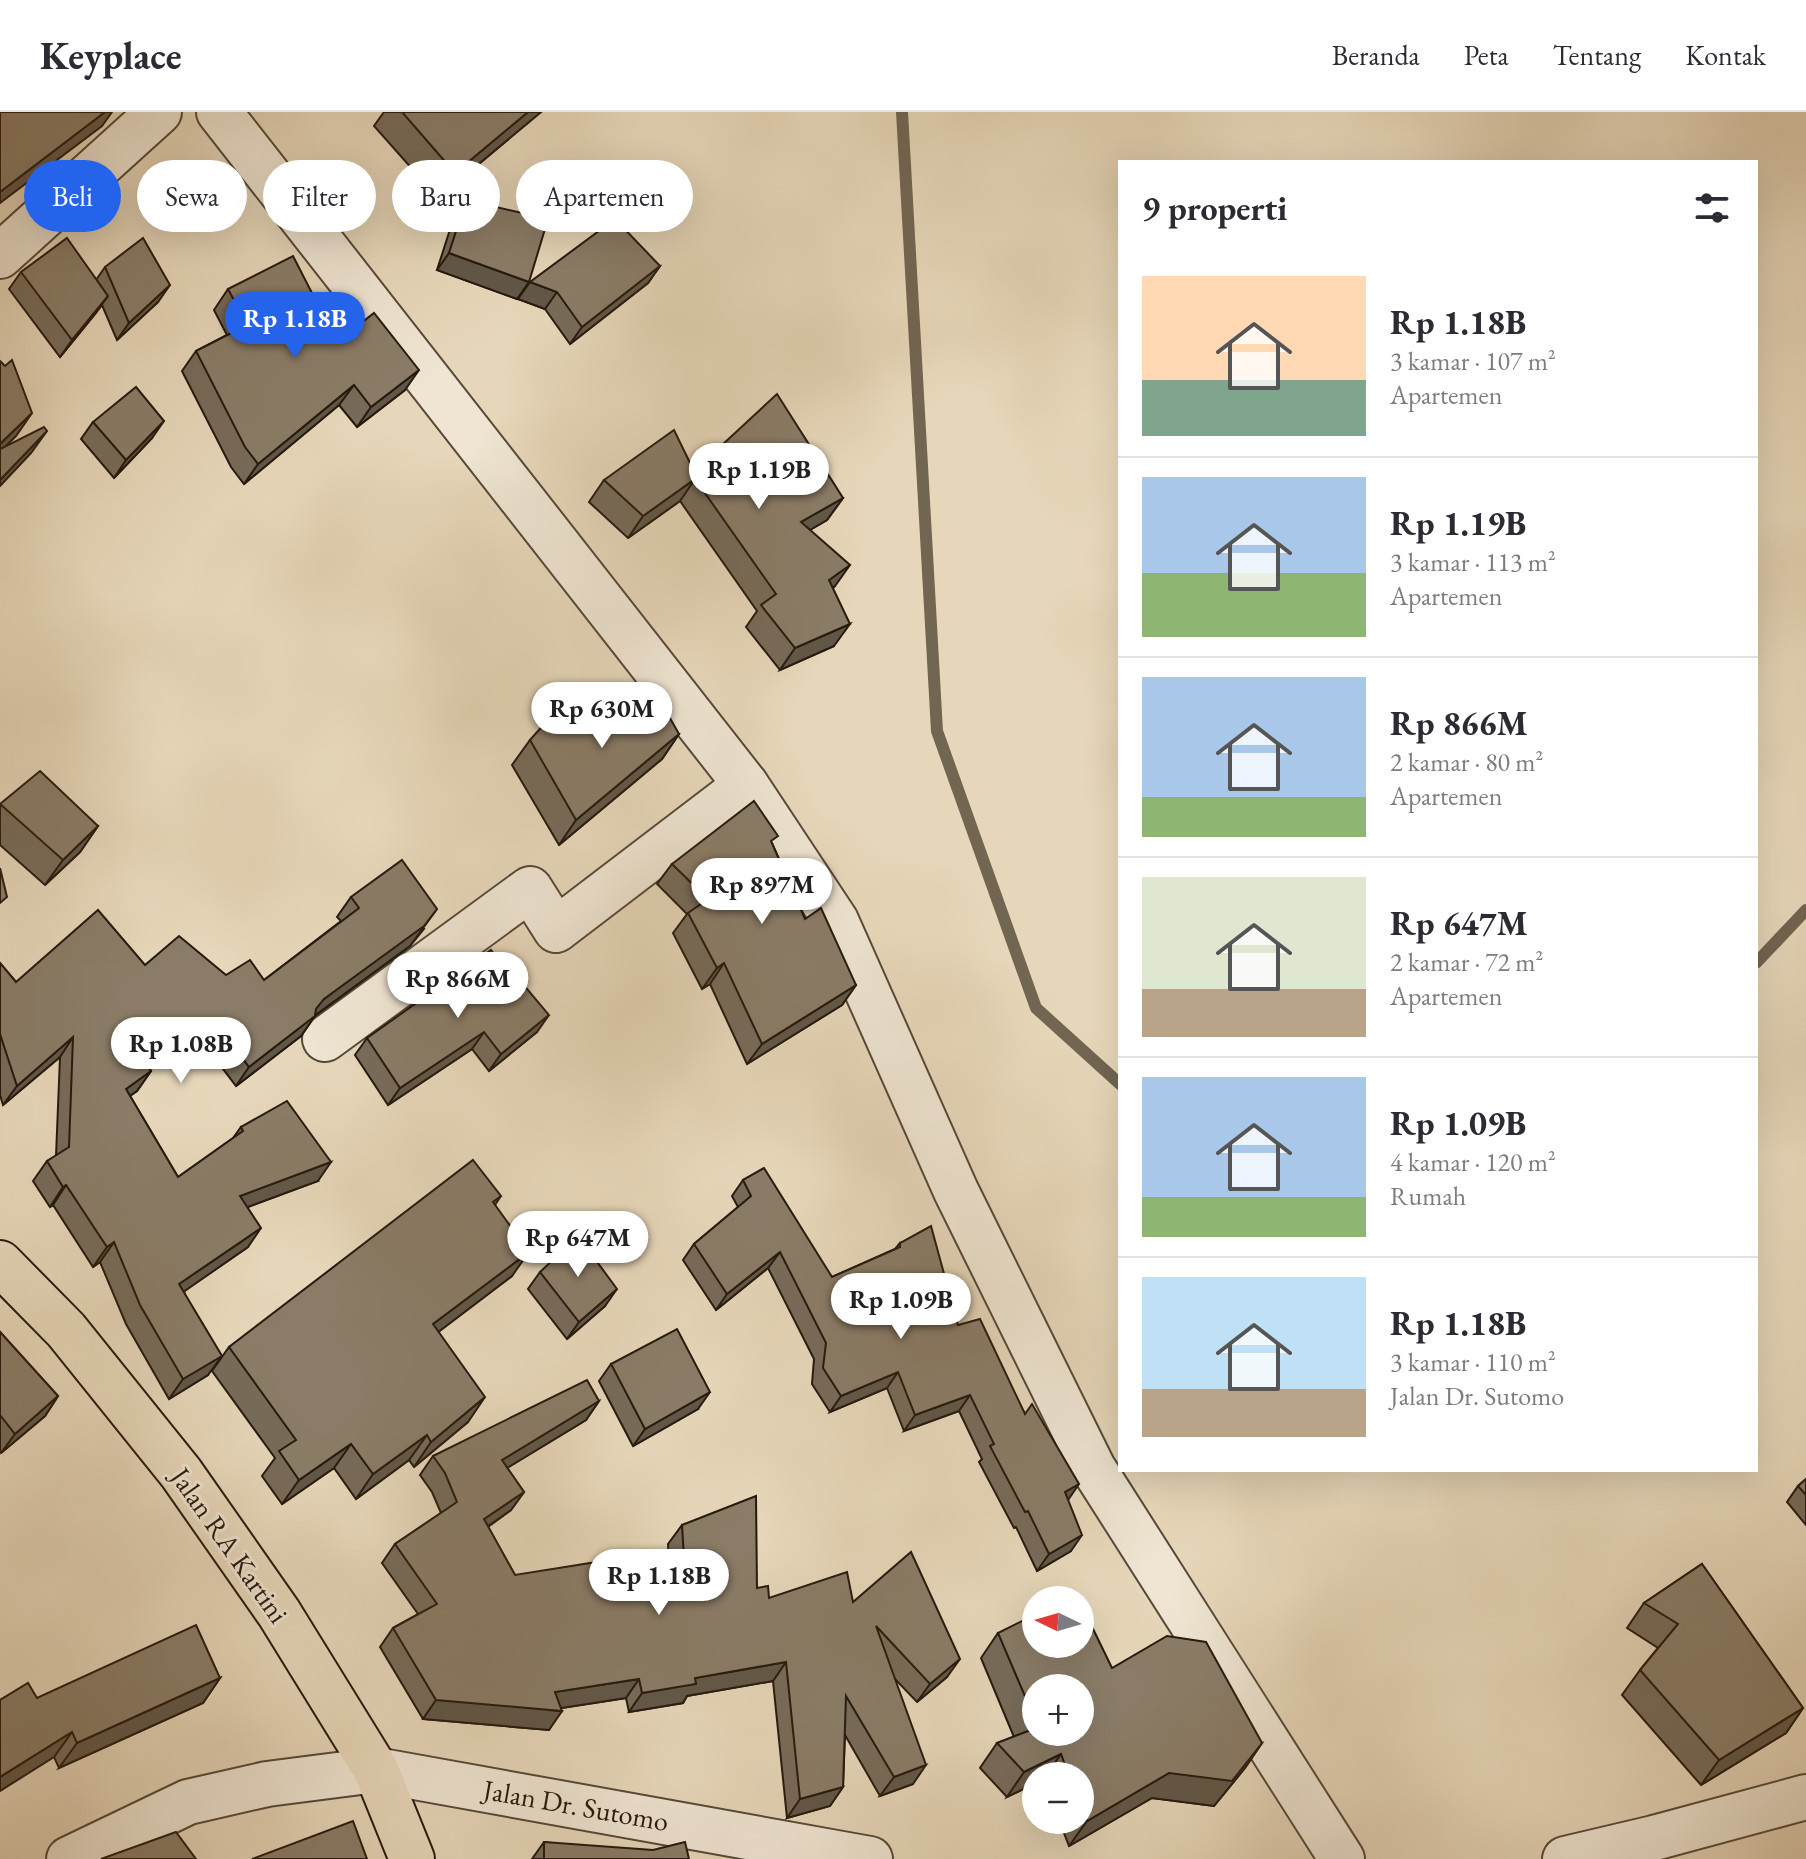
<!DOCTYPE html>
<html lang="id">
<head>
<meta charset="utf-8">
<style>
	:root { --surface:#fff; --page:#f2f2f3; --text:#2b2b33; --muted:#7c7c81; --line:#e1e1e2; --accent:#2563eb }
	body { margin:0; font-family:"EB Garamond",serif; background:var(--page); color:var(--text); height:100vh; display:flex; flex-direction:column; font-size:30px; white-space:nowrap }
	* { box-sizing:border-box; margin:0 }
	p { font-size:26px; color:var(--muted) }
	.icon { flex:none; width:44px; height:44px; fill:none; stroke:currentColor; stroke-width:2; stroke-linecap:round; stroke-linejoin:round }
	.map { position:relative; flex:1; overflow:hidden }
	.panel { position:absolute; left:1118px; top:48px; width:640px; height:1312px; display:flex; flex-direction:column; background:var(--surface); border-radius:0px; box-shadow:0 8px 32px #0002 }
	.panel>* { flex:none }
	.banner { position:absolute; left:24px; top:48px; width:760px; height:72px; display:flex; gap:16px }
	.needle { width:52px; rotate:275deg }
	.tools { position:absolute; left:1022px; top:1474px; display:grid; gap:16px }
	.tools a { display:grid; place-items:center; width:72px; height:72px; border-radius:50%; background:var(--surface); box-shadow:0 8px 32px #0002; font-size:40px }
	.price { position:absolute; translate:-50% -68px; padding:0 18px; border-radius:28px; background:#fff; color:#222; font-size:26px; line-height:52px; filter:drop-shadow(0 2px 4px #0008) }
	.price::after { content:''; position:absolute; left:50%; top:48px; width:24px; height:18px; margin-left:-12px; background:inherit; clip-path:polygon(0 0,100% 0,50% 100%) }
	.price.selected { background:var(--accent); color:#fff }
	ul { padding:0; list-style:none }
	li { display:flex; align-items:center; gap:24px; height:200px; padding:0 24px }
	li+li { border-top:2px solid var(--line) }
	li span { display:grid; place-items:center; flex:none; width:224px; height:160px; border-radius:0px; color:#555 }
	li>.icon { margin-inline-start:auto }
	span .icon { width:96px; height:96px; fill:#fffc; stroke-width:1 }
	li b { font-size:34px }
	h2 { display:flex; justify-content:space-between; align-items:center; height:96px; padding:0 24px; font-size:34px }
	.tag { padding:0 28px; border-radius:36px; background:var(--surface); box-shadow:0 8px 32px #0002; font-size:28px; line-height:72px }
	.tag.selected { background:var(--accent); color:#fff }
	header { display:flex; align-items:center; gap:48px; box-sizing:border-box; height:112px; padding:0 40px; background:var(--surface); border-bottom:2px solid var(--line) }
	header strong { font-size:38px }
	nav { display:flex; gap:44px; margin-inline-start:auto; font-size:28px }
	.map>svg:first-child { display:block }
</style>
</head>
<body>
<header>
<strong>Keyplace</strong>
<nav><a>Beranda</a><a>Peta</a><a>Tentang</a><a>Kontak</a></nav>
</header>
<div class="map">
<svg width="1806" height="1747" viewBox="0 0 1806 1747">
	<rect width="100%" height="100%" fill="#e7d7ba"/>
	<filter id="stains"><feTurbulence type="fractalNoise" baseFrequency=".0025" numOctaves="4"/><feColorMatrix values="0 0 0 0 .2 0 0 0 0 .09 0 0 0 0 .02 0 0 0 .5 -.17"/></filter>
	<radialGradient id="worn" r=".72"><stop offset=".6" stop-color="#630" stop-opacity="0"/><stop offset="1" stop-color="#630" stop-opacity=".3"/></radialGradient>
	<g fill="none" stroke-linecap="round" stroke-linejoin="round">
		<g stroke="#726552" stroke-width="12">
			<path d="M 902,0 L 937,619 L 1036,896 L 1120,972"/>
			<path d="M 1756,851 L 1806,798"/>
		</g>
		<g stroke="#564939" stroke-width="48">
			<g id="minor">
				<path d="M 219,0 L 746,673 L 836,809 L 956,1079 L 1093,1356 L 1342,1747"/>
				<path d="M 0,144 L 159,0"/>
				<path d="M 325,927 L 530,777 L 556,818 L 746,673"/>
				<path d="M 69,1747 L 188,1690 L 267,1672 L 376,1658 L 870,1747"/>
				<path d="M 1565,1747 L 1654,1726 L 1806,1685"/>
			</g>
		</g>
		<g stroke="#261a0e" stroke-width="48">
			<path id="major" d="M 0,1151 L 66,1218 L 181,1361 L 279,1501 L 376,1658 L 412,1747"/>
		</g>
		<use href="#minor" stroke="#efe5d2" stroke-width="44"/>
		<use href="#major" stroke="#e7d7ba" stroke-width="44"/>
	</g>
	<g fill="#776b59" stroke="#261a0e" stroke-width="2" fill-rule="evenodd">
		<path d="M 384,0 L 541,0 L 438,86 L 374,14 Z"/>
		<path d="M 466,88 L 529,170 L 517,187 L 437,158 L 454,105 Z"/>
		<path d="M 660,154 L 648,171 L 570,232 L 545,197 L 518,187 Z"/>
		<path d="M 105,155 L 158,190 L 117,228 L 102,193 L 60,245 L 9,177 L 21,160 L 96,168 Z"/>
		<path d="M 228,177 L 337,230 L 405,278 L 357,315 L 339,293 L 244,372 L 231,355 L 182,259 L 196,239 L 227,223 L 214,198 Z"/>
		<path d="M 93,310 L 152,326 L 114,366 L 81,327 Z"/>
		<path d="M 694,359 L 843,386 L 827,408 L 810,418 L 835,474 L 833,476 L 834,534 L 780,558 L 746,515 L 757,499 L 680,389 L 628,426 L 589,390 L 604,368 Z"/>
		<path d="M 585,617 L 679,622 L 662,647 L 559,733 L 512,653 L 530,628 Z"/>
		<path d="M 0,692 L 98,714 L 80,740 L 45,773 L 0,733 Z"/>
		<path d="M 772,731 L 805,807 L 856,873 L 842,893 L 747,952 L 710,872 L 702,877 L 673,821 L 687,802 L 657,772 L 672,752 Z"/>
		<path d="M 351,785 L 424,817 L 410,834 L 315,904 L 301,924 L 236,974 L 201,928 L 149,956 L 151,959 L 137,979 L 130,984 L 178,1065 L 233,1026 L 241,1015 L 318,1069 L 248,1095 L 248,1135 L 184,1179 L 208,1263 L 169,1287 L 126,1212 L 100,1150 L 93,1155 L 53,1093 L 50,1095 L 33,1069 L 47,1049 L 56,1044 L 60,945 L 3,993 L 0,983 L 0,851 L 16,870 L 145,853 L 264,868 L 341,809 L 337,805 Z"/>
		<path d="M 519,875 L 537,920 L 489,959 L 472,937 L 388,993 L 355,943 L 367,926 Z"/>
		<path d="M 743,1068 L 832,1165 L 895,1137 L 900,1131 L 958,1213 L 1025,1301 L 1068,1388 L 1071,1439 L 1037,1459 L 1016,1415 L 1014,1416 L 979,1350 L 982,1347 L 959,1299 L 904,1319 L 887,1276 L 830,1300 L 812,1272 L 814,1247 L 768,1156 L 716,1198 L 683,1148 L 694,1132 L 738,1095 L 732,1084 Z"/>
		<path d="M 501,1084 L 495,1093 L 512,1164 L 438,1220 L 468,1310 L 414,1355 L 409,1348 L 356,1387 L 334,1356 L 282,1392 L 262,1364 L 275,1346 L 212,1259 L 229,1235 Z"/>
		<path d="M 540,1160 L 605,1194 L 567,1227 L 528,1177 Z"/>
		<path d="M 0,1220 L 58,1284 L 45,1304 L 1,1341 L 0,1339 Z"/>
		<path d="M 611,1252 L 698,1297 L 633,1334 L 599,1269 Z"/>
		<path d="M 599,1289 L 586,1308 L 507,1356 L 524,1380 L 511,1398 L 488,1415 L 515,1463 L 609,1487 L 671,1481 L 668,1432 L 682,1413 L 769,1486 L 853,1490 L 947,1565 L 917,1590 L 895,1567 L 913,1672 L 880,1684 L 845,1623 L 843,1675 L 830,1694 L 787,1706 L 773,1569 L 687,1584 L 683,1591 L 629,1600 L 626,1586 L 561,1596 L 549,1618 L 423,1607 L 380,1535 L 393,1516 L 418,1502 L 382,1451 L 395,1432 L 441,1401 L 432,1380 L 420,1363 L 433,1344 Z"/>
		<path d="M 1806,1367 L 1806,1413 L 1787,1390 L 1798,1374 Z"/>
		<path d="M 1702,1452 L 1803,1596 L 1786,1621 L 1701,1673 L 1622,1583 L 1640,1558 L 1658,1536 L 1627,1516 L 1644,1491 Z"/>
		<path d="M 998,1521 L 1112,1556 L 1262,1631 L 1245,1656 L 1214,1694 L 1152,1686 L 1069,1734 L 1059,1708 L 1080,1708 L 1080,1664 L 1036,1664 L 1036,1671 L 1007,1685 L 980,1656 L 997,1631 L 1014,1625 L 981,1546 ZM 1036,1576 L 1080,1620 L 1036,1620 Z"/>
		<path d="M 220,1566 L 203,1591 L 59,1656 L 54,1645 L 37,1586 Z"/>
		<path d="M 544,1730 L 689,1747 L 532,1747 Z"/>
	</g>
	<g fill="#615748" stroke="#261a0e" stroke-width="2">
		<path d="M 105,0 L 112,0 L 102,14 L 0,91 L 0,80 Z"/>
		<path d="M 528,0 L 541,0 L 438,86 L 455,61 Z"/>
		<path d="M 449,141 L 529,170 L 517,187 L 437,158 Z"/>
		<path d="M 660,154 L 648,171 L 570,232 L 582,215 Z"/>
		<path d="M 530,170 L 557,180 L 545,197 L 518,187 Z"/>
		<path d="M 170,173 L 158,190 L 117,228 L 129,211 Z"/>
		<path d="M 108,184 L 96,201 L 60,245 L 72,228 Z"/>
		<path d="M 419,258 L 405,278 L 357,315 L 371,295 Z"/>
		<path d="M 354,273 L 339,293 L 244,372 L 258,352 Z"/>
		<path d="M 32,301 L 16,324 L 0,340 L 0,332 Z"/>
		<path d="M 164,309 L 152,326 L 114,366 L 126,348 Z"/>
		<path d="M 47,319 L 31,341 L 0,374 L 0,368 Z"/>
		<path d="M 695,367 L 680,389 L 628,426 L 643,404 Z"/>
		<path d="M 843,386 L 827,408 L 786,432 L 801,410 Z"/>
		<path d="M 850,453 L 835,474 L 813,489 L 829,468 Z"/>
		<path d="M 850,512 L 834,534 L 780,558 L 795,536 Z"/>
		<path d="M 679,622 L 662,647 L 559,733 L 576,708 Z"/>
		<path d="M 98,714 L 80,740 L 45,773 L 63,748 Z"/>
		<path d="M 437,797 L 410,834 L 310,907 L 315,904 L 301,924 L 236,974 L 249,955 L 324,887 Z"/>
		<path d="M 724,851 L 710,872 L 702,877 L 717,856 Z"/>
		<path d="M 856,873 L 842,893 L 747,952 L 762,932 Z"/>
		<path d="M 549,903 L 537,920 L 489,959 L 501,942 Z"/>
		<path d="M 214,908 L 201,928 L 129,967 L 142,947 Z"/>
		<path d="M 484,920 L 472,937 L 388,993 L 400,976 Z"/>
		<path d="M 73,925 L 60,945 L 3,993 L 17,974 Z"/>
		<path d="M 151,959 L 137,979 L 112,996 L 126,977 Z"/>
		<path d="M 331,1050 L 318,1069 L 226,1103 L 240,1084 Z"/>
		<path d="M 66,1073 L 53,1093 L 50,1095 L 63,1075 Z"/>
		<path d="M 261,1116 L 248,1135 L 166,1192 L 179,1172 Z"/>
		<path d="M 114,1130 L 100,1150 L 93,1155 L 107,1135 Z"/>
		<path d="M 529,1140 L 512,1164 L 416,1237 L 433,1212 Z"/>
		<path d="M 780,1140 L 768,1156 L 716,1198 L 727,1182 Z"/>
		<path d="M 617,1177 L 605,1194 L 567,1227 L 579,1210 Z"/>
		<path d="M 222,1244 L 208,1263 L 169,1287 L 183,1267 Z"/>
		<path d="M 898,1260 L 887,1276 L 830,1300 L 841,1284 Z"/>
		<path d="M 710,1280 L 698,1297 L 633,1334 L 645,1317 Z"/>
		<path d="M 970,1283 L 959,1299 L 904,1319 L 915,1303 Z"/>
		<path d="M 58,1284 L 45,1304 L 1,1341 L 15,1322 Z"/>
		<path d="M 485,1285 L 468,1310 L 414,1355 L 431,1330 Z"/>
		<path d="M 599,1289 L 586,1308 L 489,1367 L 502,1348 Z"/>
		<path d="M 427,1323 L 409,1348 L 356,1387 L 373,1362 Z"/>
		<path d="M 351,1332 L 334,1356 L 282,1392 L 299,1368 Z"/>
		<path d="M 1079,1372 L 1068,1388 L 1065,1380 Z"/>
		<path d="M 524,1380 L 511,1398 L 471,1426 L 484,1407 Z"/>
		<path d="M 1082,1423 L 1071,1439 L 1037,1459 L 1049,1442 Z"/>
		<path d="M 960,1547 L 947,1565 L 917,1590 L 930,1572 Z"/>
		<path d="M 786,1550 L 773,1569 L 687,1584 L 683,1591 L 629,1600 L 642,1581 L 695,1566 Z"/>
		<path d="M 220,1566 L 203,1591 L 59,1656 L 77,1631 Z"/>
		<path d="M 639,1567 L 626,1586 L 549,1598 L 562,1599 L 549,1618 L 423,1607 L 436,1588 L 555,1580 Z"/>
		<path d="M 1803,1596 L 1786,1621 L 1701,1673 L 1719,1648 Z"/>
		<path d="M 72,1620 L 54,1645 L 0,1679 L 0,1665 Z"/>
		<path d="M 1262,1631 L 1245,1656 L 1214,1694 L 1152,1686 L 1069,1734 L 1087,1709 L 1169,1661 Z"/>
		<path d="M 1061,1642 L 1046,1664 L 1036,1664 L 1036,1671 L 1007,1685 L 1024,1660 Z"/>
		<path d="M 926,1653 L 913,1672 L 880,1684 L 894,1665 Z"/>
		<path d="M 843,1675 L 830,1694 L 787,1706 L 800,1687 Z"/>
	</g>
	<g fill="#8a7c67" stroke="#261a0e" stroke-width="2">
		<path d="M 0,0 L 105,0 L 0,80 Z"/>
		<path d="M 402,0 L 528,0 L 455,61 Z"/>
		<path d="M 466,88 L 548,107 L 529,170 L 449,141 Z"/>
		<path d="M 615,107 L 660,154 L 582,215 L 557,180 L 530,170 Z"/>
		<path d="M 67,126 L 108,184 L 72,228 L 21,160 Z"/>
		<path d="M 143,126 L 170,173 L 129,211 L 105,155 Z"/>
		<path d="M 293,144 L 337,230 L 374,201 L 419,258 L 371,295 L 354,273 L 258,352 L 245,335 L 196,239 L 247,213 L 228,177 Z"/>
		<path d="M 12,248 L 32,301 L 0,332 L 0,249 L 5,254 Z"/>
		<path d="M 136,275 L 164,309 L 126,348 L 93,310 Z"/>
		<path d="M 777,282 L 843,386 L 801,410 L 850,453 L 829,468 L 850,512 L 795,536 L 761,493 L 776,482 L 695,367 L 643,404 L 604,368 L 674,318 L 694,359 Z"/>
		<path d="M 44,315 L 47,319 L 0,368 L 0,337 Z"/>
		<path d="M 654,578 L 679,622 L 576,708 L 530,628 L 555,600 L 585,617 Z"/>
		<path d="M 40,659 L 98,714 L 63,748 L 0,692 Z"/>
		<path d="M 754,689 L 778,724 L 771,729 L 805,807 L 821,796 L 856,873 L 762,932 L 724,851 L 717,856 L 688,801 L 708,787 L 672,752 Z"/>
		<path d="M 402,748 L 437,797 L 424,814 L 324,887 L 316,897 L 315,904 L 249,955 L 214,908 L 142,947 L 151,959 L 126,977 L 178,1065 L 243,1019 L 241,1015 L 287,989 L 331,1050 L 240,1084 L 261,1116 L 179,1172 L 222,1244 L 183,1267 L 140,1193 L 114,1130 L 107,1135 L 66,1073 L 63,1075 L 47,1049 L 69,1035 L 73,925 L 17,974 L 0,922 L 0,851 L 16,870 L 98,798 L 145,853 L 179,824 L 226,863 L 250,848 L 264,868 L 359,796 L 351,785 Z"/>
		<path d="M 0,756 L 7,785 L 0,791 Z"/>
		<path d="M 491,838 L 519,875 L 523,872 L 549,903 L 501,942 L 484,920 L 400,976 L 367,926 Z"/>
		<path d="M 473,1048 L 501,1084 L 493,1090 L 529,1140 L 433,1212 L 485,1285 L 431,1330 L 427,1323 L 373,1362 L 351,1332 L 299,1368 L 279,1339 L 296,1328 L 229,1235 Z"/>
		<path d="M 764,1056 L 832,1165 L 900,1135 L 900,1131 L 931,1114 L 958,1213 L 980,1207 L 1025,1302 L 1032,1292 L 1079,1372 L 1065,1380 L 1082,1423 L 1049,1442 L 1028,1399 L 1025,1400 L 990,1334 L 994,1332 L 970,1283 L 915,1303 L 898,1260 L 841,1284 L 823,1256 L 826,1231 L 780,1140 L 727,1182 L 694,1132 L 751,1084 L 743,1068 Z"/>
		<path d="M 578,1124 L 617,1177 L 579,1210 L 540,1160 Z"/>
		<path d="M 677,1217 L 710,1280 L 645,1317 L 611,1252 Z"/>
		<path d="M 0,1220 L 58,1284 L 15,1322 L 0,1303 Z"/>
		<path d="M 587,1268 L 599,1289 L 502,1348 L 524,1380 L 484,1407 L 515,1463 L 603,1449 L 609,1487 L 686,1479 L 682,1413 L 756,1384 L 757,1476 L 768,1474 L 769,1486 L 847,1460 L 853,1490 L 911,1440 L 960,1547 L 930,1572 L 876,1514 L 926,1653 L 894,1665 L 846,1584 L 843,1675 L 800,1687 L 786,1550 L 695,1566 L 696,1572 L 642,1581 L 639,1567 L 555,1580 L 562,1599 L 436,1588 L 393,1516 L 437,1492 L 395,1432 L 457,1390 L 445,1361 L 433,1344 Z"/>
		<path d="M 1806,1367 L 1806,1383 L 1798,1374 Z"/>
		<path d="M 1702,1452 L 1803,1596 L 1719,1648 L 1640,1558 L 1678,1512 L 1644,1491 Z"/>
		<path d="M 1076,1481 L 1079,1488 L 1062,1488 Z"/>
		<path d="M 1080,1490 L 1112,1556 L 1167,1524 L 1206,1530 L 1262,1631 L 1232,1669 L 1169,1661 L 1087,1709 L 1080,1692 L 1080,1664 L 1069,1664 L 1061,1642 L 1024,1660 L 997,1631 L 1036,1616 L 1036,1620 L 1080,1620 L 1080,1576 L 1036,1576 L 1036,1610 L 998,1521 L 1036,1502 L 1036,1532 L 1080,1532 Z"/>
		<path d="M 196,1513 L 220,1566 L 77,1631 L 72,1620 L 0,1665 L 0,1588 L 28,1571 L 37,1586 Z"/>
		<path d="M 353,1709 L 367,1747 L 252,1747 Z"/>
		<path d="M 176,1720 L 196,1747 L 101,1747 Z"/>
		<path d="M 544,1730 L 653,1738 L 685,1730 L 689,1747 L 544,1747 Z"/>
	</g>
	<g text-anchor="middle" stroke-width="6" stroke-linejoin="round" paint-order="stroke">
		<g font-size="28" fill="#261a0e" stroke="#efe5d2">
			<text transform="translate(230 1433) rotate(55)" y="10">Jalan RA Kartini</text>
			<text transform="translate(576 1693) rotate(10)" y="10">Jalan Dr. Sutomo</text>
		</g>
	</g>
	<rect width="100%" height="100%" filter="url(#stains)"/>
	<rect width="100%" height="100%" fill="url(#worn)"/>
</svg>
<div class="tools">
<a><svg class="needle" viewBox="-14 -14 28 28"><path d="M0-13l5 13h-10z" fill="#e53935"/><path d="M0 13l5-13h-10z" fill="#7c7c81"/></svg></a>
<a>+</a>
<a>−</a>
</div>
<b class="price selected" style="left:295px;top:248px">Rp 1.18B</b>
<b class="price" style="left:759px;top:399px">Rp 1.19B</b>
<b class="price" style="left:602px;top:638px">Rp 630M</b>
<b class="price" style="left:762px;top:814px">Rp 897M</b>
<b class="price" style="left:458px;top:908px">Rp 866M</b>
<b class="price" style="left:181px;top:973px">Rp 1.08B</b>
<b class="price" style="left:578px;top:1167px">Rp 647M</b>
<b class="price" style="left:901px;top:1229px">Rp 1.09B</b>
<b class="price" style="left:659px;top:1505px">Rp 1.18B</b>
<div class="banner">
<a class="tag selected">Beli</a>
<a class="tag">Sewa</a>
<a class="tag">Filter</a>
<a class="tag">Baru</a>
<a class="tag">Apartemen</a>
</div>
<section class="panel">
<h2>9 properti<svg class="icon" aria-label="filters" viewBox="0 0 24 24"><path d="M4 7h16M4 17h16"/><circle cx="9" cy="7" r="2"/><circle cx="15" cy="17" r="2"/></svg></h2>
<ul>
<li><span style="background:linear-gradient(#ffd9b3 65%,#7fa58c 0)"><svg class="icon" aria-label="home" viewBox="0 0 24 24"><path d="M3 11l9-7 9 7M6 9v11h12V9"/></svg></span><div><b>Rp 1.18B</b><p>3 kamar · 107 m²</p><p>Apartemen</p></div></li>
<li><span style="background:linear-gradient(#a9c7e8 60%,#8fb573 0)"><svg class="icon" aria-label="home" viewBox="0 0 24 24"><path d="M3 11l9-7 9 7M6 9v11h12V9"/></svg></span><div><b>Rp 1.19B</b><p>3 kamar · 113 m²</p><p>Apartemen</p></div></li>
<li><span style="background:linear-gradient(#a9c7e8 75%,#8fb573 0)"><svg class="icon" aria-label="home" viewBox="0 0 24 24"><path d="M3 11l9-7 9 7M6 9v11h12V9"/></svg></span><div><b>Rp 866M</b><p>2 kamar · 80 m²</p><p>Apartemen</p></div></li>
<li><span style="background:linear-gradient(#dfe7d0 70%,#b9a48a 0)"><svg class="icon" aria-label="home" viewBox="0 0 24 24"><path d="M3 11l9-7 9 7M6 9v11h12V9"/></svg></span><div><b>Rp 647M</b><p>2 kamar · 72 m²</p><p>Apartemen</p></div></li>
<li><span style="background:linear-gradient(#a9c7e8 75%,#8fb573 0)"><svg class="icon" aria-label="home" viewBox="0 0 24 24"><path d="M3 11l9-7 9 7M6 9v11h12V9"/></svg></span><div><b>Rp 1.09B</b><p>4 kamar · 120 m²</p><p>Rumah</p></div></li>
<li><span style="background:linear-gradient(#bfe0f5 70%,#b9a48a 0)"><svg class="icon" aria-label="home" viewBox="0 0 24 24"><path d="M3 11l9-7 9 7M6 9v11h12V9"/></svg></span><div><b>Rp 1.18B</b><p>3 kamar · 110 m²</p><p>Jalan Dr. Sutomo</p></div></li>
</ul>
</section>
</div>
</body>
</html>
